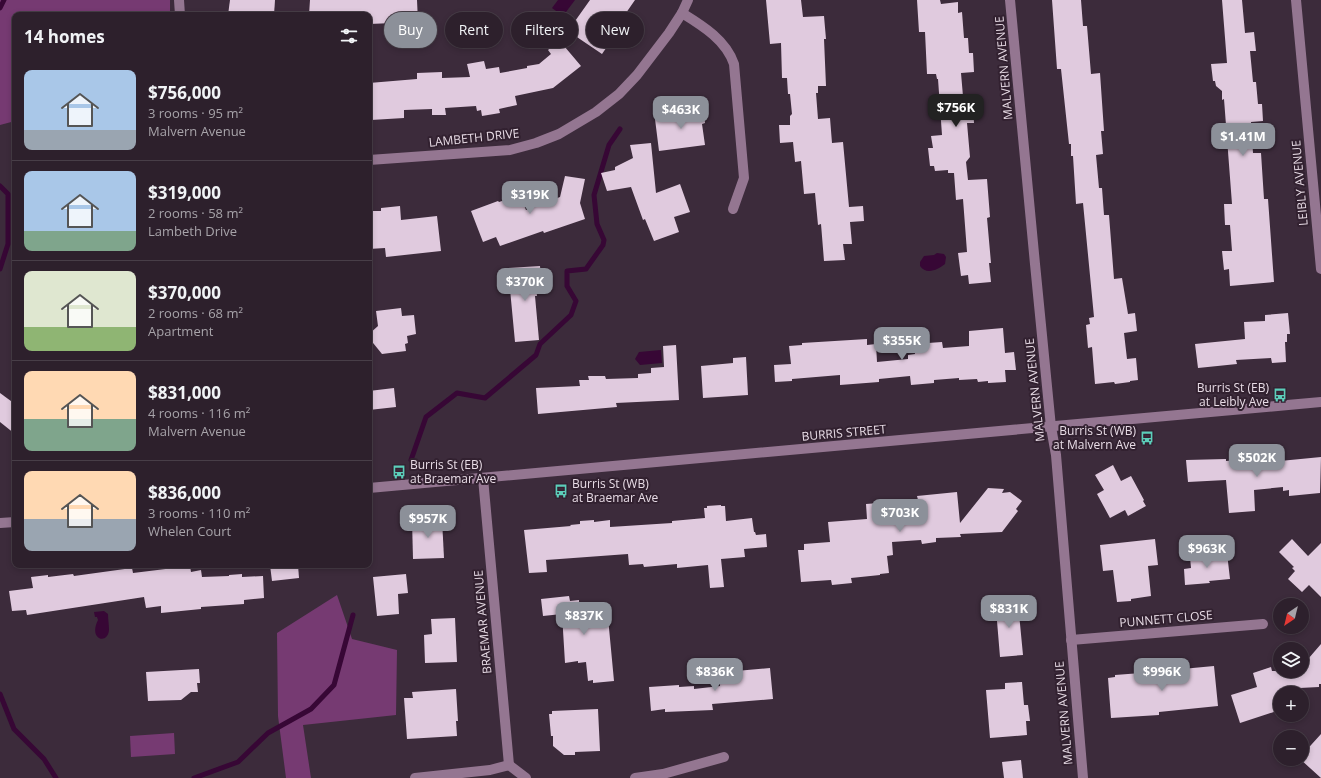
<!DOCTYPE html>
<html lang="en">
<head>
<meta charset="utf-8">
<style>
	:root { --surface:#2d202c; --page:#392d38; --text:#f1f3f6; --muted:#a7a3a9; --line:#483e48; --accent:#8c9099 }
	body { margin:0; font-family:"Open Sans",sans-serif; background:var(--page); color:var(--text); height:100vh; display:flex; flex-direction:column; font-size:15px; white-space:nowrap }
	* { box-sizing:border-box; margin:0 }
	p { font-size:13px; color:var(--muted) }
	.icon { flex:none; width:22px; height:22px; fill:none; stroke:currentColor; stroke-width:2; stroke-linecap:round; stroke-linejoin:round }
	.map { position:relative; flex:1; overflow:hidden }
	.details { position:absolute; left:12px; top:12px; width:360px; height:556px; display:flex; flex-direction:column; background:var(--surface); border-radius:8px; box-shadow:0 2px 6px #0003,0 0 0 1px var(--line) }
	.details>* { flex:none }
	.hud { position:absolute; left:384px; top:12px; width:380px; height:36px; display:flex; gap:8px }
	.needle { width:26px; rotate:215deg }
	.tools { position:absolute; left:1273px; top:598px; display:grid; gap:8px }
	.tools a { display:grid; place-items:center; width:36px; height:36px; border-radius:50%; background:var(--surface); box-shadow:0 2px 6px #0003,0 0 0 1px var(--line); font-size:20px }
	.price { position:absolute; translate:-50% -34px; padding:0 9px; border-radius:8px; background:var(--accent); color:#fff; font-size:13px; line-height:26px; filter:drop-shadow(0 1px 2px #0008) }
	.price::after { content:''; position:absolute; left:50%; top:24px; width:12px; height:9px; margin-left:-6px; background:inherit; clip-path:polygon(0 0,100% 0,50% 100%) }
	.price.selected { background:#222; color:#fff }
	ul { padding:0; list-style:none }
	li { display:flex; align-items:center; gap:12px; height:100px; padding:0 12px }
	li+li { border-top:1px solid var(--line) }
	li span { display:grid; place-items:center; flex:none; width:112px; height:80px; border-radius:8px; color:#555 }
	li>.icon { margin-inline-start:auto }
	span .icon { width:48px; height:48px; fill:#fffc; stroke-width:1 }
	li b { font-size:17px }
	h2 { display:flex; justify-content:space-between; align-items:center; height:48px; padding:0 12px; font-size:17px }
	.chip { padding:0 14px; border-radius:18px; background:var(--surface); box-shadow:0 2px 6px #0003,0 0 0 1px var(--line); font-size:14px; line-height:36px }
	.chip.selected { background:var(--accent); color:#fff }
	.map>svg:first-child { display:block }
</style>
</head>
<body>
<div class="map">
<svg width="1321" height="778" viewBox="0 0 1321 778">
	<rect width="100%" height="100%" fill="#3c2b3b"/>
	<g fill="#763a72">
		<path d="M 0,0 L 170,0 L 170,15 L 15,15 L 15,121 L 0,125 Z"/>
		<path d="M 337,595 L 352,639 L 397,650 L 396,715 L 303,725 L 311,778 L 286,778 L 278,716 L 277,633 Z"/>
		<path d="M 174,733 L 175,754 L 131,757 L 130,736 Z"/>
	</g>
	<g fill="#370735">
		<path d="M 558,0 L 575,0 L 563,16 L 552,8 Z"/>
		<path d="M 937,253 L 944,254 L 946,257 L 945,264 C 938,270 926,275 920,266 L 920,262 L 924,256 L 934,255 Z"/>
		<path d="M 661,350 L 662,363 L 640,365 L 635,359 L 639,352 Z"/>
		<path d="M 104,611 L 108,614 C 108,619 109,625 109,630 C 108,645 88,640 98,620 L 97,617 L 95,617 L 94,612 Z"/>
	</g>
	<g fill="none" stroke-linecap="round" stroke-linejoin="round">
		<g stroke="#370735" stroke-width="5">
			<path d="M 0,8 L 4,0"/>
			<path d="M 0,186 L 8,194 L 8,244 L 0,269"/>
			<path d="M 411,460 L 426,417 L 457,393 L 485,398 L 536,355 L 540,344 L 571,315 L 576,301 L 567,286 L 567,271 L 586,269 L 603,245 L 604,240 L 597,224 L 594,195 L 609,145 L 620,129"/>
			<path d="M 0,694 L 14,729 L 44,759 L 56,778"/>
			<path d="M 194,778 L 238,762 L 268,733 L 311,709 L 334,685 L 353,615"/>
		</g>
	</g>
	<g fill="#e0cade">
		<path d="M 230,0 L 275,0 L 274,15 L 228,15 Z"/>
		<path d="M 310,0 L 417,0 L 418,22 L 369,24 L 369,15 L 309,15 Z"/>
		<path d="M 590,0 L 635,0 L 610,36 L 613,38 L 602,54 L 568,31 Z"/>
		<path d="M 766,0 L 801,0 L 803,17 L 824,16 L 826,39 L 824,39 L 826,86 L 818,86 L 818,93 L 816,93 L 818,119 L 830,118 L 832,143 L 843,142 L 849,207 L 863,206 L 864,221 L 850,222 L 852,244 L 843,244 L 845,260 L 824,261 L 821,224 L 818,225 L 815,193 L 804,194 L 801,161 L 795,162 L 793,142 L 780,143 L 779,125 L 790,125 L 790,116 L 792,114 L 790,94 L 788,94 L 787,78 L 782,78 L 781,43 L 770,44 Z"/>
		<path d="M 917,0 L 940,0 L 941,4 L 958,2 L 958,13 L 962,12 L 964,38 L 968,38 L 969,53 L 973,53 L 974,72 L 961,73 L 964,108 L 973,107 L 974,123 L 967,123 L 970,157 L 966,162 L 968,180 L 987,179 L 990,217 L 987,218 L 991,263 L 989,263 L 991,282 L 969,284 L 968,275 L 961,276 L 958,253 L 967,252 L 963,199 L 956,200 L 954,173 L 948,173 L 948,170 L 935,171 L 934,166 L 930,166 L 928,148 L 933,148 L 931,136 L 942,135 L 938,79 L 937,79 L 936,74 L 927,74 L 925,32 L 919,32 Z"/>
		<path d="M 1052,0 L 1081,0 L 1083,26 L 1087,26 L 1091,74 L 1100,73 L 1104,131 L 1101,131 L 1103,154 L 1096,155 L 1099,188 L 1102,188 L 1104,215 L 1109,215 L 1114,279 L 1122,278 L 1128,314 L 1135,313 L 1137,331 L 1124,333 L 1127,359 L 1136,358 L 1138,380 L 1130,381 L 1130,382 L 1115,384 L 1114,382 L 1095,384 L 1092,347 L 1088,348 L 1086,325 L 1090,324 L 1089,318 L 1094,317 L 1083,203 L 1076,204 L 1073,156 L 1071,156 L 1071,144 L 1069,144 L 1061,69 L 1057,69 Z"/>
		<path d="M 1222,0 L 1242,0 L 1245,33 L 1254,32 L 1256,51 L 1250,51 L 1253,82 L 1256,82 L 1258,104 L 1262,104 L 1263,121 L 1251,122 L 1253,153 L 1261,153 L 1264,199 L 1268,199 L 1274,282 L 1230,286 L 1229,269 L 1224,270 L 1222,251 L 1232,251 L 1230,225 L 1225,225 L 1224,204 L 1232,204 L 1224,99 L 1222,100 L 1222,91 L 1216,86 L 1215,81 L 1213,81 L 1211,64 L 1227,63 Z"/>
		<path d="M 559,40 L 581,66 L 553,88 L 515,96 L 517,105 L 499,109 L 500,113 L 482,116 L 481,110 L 477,111 L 476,106 L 445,108 L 446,115 L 432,115 L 432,109 L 404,110 L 404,118 L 371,120 L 371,117 L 369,118 L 369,83 L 417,79 L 417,73 L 442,72 L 442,78 L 470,77 L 467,64 L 484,61 L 486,69 L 499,67 L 500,73 L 527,68 L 527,66 L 539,64 L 551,54 L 548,50 Z"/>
		<path d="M 703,107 L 705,123 L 702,124 L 705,145 L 659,151 L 655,119 L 675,117 L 674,111 Z"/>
		<path d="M 651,143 L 656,193 L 680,184 L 690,212 L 674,217 L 679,232 L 654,241 L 645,219 L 643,220 L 631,187 L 607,191 L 601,173 L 615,170 L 615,167 L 633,158 L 630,145 Z"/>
		<path d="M 565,176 L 585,179 L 580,203 L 585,219 L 544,233 L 543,231 L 500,246 L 496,237 L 483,242 L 471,211 L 498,201 L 499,202 L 520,195 L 526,210 L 560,197 Z"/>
		<path d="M 400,206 L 401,220 L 437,216 L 441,251 L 386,257 L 385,248 L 369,249 L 369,211 L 381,211 L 381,208 Z"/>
		<path d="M 540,266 L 542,285 L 536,285 L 537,296 L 535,296 L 539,340 L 515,342 L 508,268 Z"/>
		<path d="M 401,308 L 402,316 L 414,315 L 416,334 L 407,336 L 408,343 L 405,344 L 406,351 L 382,354 L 369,338 L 369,334 L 378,326 L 376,311 Z"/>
		<path d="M 1288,313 L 1290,334 L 1287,334 L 1287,342 L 1285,342 L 1286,362 L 1272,363 L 1271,358 L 1236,360 L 1237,364 L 1198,368 L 1195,344 L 1245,339 L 1244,322 L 1265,321 L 1265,315 Z"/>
		<path d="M 1003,328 L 1005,353 L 1014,352 L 1016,370 L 1005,370 L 1006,382 L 988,383 L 988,381 L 978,382 L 977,379 L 959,380 L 959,378 L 934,380 L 934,383 L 911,385 L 910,376 L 879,379 L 879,382 L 840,385 L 840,375 L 792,379 L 792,381 L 775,382 L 774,365 L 791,364 L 789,346 L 802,345 L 802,343 L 867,339 L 867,345 L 876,344 L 877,362 L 908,359 L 908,355 L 915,354 L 914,344 L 942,342 L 943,348 L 969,346 L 969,331 Z"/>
		<path d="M 676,345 L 679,400 L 616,403 L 617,407 L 538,414 L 536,388 L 580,386 L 579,380 L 589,380 L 588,376 L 605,376 L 606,379 L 638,378 L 638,374 L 651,373 L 651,368 L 664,367 L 663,346 Z"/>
		<path d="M 746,357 L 748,395 L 703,398 L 701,366 L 733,363 L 733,358 Z"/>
		<path d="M 394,388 L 396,407 L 369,410 L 369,391 Z"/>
		<path d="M 0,393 L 15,404 L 15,434 L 0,422 Z"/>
		<path d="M 1321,457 L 1320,493 L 1289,496 L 1289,490 L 1283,491 L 1283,487 L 1254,490 L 1255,511 L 1229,513 L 1226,480 L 1188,482 L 1186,460 L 1226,459 L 1226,461 L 1252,459 L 1252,466 L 1281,463 L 1280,461 Z"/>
		<path d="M 1113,465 L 1121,481 L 1131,476 L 1144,500 L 1143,501 L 1146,506 L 1128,516 L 1125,510 L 1110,518 L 1097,494 L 1104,490 L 1095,475 Z"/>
		<path d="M 988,488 L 1004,489 L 1002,493 L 1010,492 L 1022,501 L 1016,509 L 1018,511 L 1002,532 L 960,534 L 961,537 L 936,538 L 936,542 L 922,544 L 921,540 L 892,542 L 893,555 L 887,556 L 889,573 L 880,574 L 880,575 L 851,578 L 852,583 L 832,585 L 831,580 L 801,582 L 798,550 L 804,550 L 804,544 L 830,542 L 828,522 L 867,519 L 866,504 L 918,500 L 917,496 L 957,492 L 960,523 Z"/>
		<path d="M 721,505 L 721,506 L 725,506 L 726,521 L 752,518 L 754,532 L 755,532 L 756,535 L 766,534 L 767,547 L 744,549 L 745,557 L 721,559 L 724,587 L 710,588 L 708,565 L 677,568 L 677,564 L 644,567 L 643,564 L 629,565 L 628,554 L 546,560 L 547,572 L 529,573 L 524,530 L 571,526 L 570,525 L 580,524 L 580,521 L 594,520 L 594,522 L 610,520 L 610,527 L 672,523 L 672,521 L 705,518 L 704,508 L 707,508 L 707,506 Z"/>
		<path d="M 442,519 L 444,558 L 413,559 L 412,520 Z"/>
		<path d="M 1155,539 L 1158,565 L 1148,566 L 1151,596 L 1131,599 L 1131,601 L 1117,602 L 1113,570 L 1103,571 L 1100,545 Z"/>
		<path d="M 1292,539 L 1308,556 L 1321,543 L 1321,597 L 1309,585 L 1302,592 L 1288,579 L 1295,571 L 1292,568 L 1294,567 L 1279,552 Z"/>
		<path d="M 1227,553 L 1230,579 L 1209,581 L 1210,583 L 1185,585 L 1184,569 L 1191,568 L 1190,557 Z"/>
		<path d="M 270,565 L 298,565 L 299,578 L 272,581 Z"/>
		<path d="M 190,566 L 191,572 L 201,570 L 202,577 L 229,576 L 229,575 L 242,574 L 242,577 L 263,576 L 264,598 L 244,600 L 244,604 L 201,607 L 201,609 L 161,613 L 161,606 L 146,608 L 144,597 L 27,615 L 26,610 L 12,611 L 9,591 L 33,588 L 31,577 L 48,575 L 48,577 L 73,574 L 74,576 L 132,568 L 133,573 Z"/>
		<path d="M 406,574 L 408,593 L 398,594 L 399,614 L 377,616 L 373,577 Z"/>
		<path d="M 569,596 L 570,601 L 579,600 L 579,603 L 593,602 L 593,605 L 595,604 L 595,608 L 607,607 L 614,681 L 593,683 L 593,680 L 588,681 L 586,662 L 578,663 L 578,661 L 565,663 L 562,614 L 543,616 L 541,599 Z"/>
		<path d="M 1018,603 L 1023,655 L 1000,657 L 997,621 L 994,621 L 993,605 Z"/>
		<path d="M 455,618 L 457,662 L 425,663 L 424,635 L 432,634 L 431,619 Z"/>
		<path d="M 1321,644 L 1321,684 L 1319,684 L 1319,687 L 1280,689 L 1280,710 L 1240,723 L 1231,695 L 1257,687 L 1253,673 L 1271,667 L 1272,671 L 1302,671 L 1302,666 Z"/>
		<path d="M 1214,666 L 1218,706 L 1159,712 L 1159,715 L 1111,718 L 1108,678 L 1115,677 L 1115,675 L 1141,673 L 1141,670 L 1156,669 L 1156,673 L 1182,671 L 1182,669 Z"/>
		<path d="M 736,667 L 736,671 L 770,668 L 773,699 L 712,704 L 713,710 L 665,712 L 665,709 L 651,711 L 649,687 L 679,685 L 679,687 L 694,686 L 694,689 L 720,686 L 719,668 Z"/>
		<path d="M 199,669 L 200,683 L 197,683 L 198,692 L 191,692 L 181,700 L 148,701 L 146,672 Z"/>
		<path d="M 1022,682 L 1024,705 L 1028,705 L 1030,721 L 1026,721 L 1027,735 L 990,738 L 986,690 L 1005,689 L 1005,683 Z"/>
		<path d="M 456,689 L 458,721 L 456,721 L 457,736 L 407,739 L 404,698 L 413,698 L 412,692 Z"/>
		<path d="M 598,709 L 600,751 L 575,752 L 575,755 L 564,755 L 553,746 L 553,736 L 551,736 L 549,714 L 552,714 L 552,711 Z"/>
		<path d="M 1321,734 L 1321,778 L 1300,759 L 1302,759 L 1302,755 Z"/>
		<path d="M 1021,760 L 1023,778 L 1004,778 L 1002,762 Z"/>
	</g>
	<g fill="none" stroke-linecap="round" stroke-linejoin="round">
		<g stroke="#947691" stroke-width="10">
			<path d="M 179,0 L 180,15"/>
			<path d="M 1010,0 L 1035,264 L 1051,427 L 1056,455 L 1083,778"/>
			<path d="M 1296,0 L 1321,269"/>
			<path d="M 682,13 C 703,26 726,40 734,64 L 744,178 L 733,209"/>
			<path d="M 369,160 L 510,150 L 536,143 L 559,134 L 596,112 L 619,94 L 637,75 L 669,33 L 682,13 L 688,0"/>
			<path d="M 483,478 L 509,765"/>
			<path d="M 369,488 L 1321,402"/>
			<path d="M 0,523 L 15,522"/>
			<path d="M 1071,640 L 1263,624"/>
			<path d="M 415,778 L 490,770 L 509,765 L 526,778"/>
			<path d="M 635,778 L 663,774 L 724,757"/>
		</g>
	</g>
	<defs>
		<g id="bus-bare" transform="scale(1.08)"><path d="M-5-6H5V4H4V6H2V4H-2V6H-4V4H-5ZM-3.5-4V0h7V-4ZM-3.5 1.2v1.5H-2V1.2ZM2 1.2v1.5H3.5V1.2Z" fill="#5cceba" stroke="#322130" stroke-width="2.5" paint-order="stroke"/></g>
	</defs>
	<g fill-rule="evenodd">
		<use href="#bus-bare" x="1280" y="395"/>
		<use href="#bus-bare" x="1147" y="438"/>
		<use href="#bus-bare" x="399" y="472"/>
		<use href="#bus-bare" x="561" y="491"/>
	</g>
	<g text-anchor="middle" stroke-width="4" stroke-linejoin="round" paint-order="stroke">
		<g font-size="12" fill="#e8dce6" stroke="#322130">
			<text transform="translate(1004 68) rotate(-95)" y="4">MALVERN AVENUE</text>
			<text transform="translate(474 138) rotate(-6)" y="4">LAMBETH DRIVE</text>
			<text transform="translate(1300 183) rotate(-95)" y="4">LEIBLY AVENUE</text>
			<text transform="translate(1035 390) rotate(-96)" y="4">MALVERN AVENUE</text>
			<text transform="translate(844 433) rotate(-5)" y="4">BURRIS STREET</text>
			<text transform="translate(1166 619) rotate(-5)" y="4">PUNNETT CLOSE</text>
			<text transform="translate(483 622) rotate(-95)" y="4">BRAEMAR AVENUE</text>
			<text transform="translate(1064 713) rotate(-95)" y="4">MALVERN AVENUE</text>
		</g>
		<g font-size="12" fill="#e8dce6" stroke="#322130" text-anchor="end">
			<text x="1269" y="392">Burris St (EB)<tspan x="1269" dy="14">at Leibly Ave</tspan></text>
			<text x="1136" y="435">Burris St (WB)<tspan x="1136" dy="14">at Malvern Ave</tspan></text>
			<text x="410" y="469" text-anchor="start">Burris St (EB)<tspan x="410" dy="14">at Braemar Ave</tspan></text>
			<text x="572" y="488" text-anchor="start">Burris St (WB)<tspan x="572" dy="14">at Braemar Ave</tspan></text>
		</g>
	</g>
</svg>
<div class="tools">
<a><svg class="needle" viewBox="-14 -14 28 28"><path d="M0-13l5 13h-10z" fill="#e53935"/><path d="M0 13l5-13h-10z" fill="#a7a3a9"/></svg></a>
<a><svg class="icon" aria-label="layers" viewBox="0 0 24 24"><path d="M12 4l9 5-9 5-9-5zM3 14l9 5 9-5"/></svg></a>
<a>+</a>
<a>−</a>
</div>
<b class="price selected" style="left:956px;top:128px">$756K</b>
<b class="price" style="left:681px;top:130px">$463K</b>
<b class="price" style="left:1243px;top:157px">$1.41M</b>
<b class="price" style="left:530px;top:215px">$319K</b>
<b class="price" style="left:525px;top:302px">$370K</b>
<b class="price" style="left:902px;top:361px">$355K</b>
<b class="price" style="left:1257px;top:478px">$502K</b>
<b class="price" style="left:900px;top:533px">$703K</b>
<b class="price" style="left:428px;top:539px">$957K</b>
<b class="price" style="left:1207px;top:569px">$963K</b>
<b class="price" style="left:1009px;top:629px">$831K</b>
<b class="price" style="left:584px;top:636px">$837K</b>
<b class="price" style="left:715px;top:692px">$836K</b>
<b class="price" style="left:1162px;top:692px">$996K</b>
<div class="hud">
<a class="chip selected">Buy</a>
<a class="chip">Rent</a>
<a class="chip">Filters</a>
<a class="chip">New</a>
</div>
<section class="details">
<h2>14 homes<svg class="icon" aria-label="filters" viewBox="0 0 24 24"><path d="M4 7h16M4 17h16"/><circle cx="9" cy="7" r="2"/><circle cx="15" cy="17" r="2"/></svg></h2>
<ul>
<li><span style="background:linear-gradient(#a9c7e8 75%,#9aa5b1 0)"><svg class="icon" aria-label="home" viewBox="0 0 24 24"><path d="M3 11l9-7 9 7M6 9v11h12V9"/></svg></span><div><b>$756,000</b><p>3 rooms · 95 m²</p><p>Malvern Avenue</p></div></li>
<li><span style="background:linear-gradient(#a9c7e8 75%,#7fa58c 0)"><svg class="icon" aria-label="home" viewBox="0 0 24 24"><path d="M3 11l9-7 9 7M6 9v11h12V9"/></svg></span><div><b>$319,000</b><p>2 rooms · 58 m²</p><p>Lambeth Drive</p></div></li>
<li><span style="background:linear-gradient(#dfe7d0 70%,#8fb573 0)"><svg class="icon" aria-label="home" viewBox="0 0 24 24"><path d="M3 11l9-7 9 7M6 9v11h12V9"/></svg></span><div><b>$370,000</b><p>2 rooms · 68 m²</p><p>Apartment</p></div></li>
<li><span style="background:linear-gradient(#ffd9b3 60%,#7fa58c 0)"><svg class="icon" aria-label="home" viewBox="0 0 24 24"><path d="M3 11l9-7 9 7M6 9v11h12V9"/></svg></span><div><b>$831,000</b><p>4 rooms · 116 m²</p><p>Malvern Avenue</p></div></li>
<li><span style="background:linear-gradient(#ffd9b3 60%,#9aa5b1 0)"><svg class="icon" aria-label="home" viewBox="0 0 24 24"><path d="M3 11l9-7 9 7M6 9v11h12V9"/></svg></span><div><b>$836,000</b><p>3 rooms · 110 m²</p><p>Whelen Court</p></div></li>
</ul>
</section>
</div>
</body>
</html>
